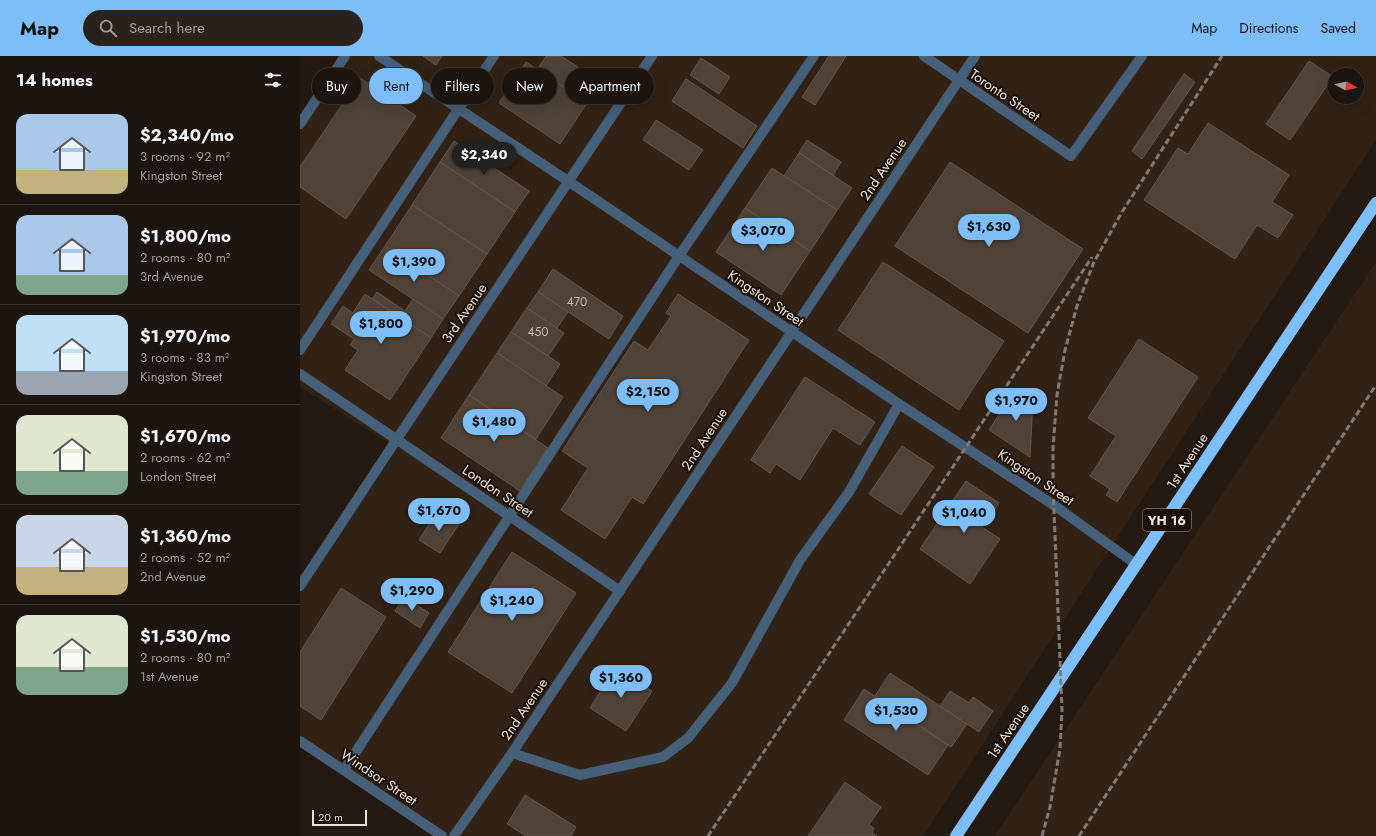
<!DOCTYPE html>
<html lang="en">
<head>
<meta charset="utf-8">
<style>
	:root { --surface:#1c140e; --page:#29211c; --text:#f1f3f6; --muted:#a09e9e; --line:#3a332e; --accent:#7dbef9 }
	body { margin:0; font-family:Jost,sans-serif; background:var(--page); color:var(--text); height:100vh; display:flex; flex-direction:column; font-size:15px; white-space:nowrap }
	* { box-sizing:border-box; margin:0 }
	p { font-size:13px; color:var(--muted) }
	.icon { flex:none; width:22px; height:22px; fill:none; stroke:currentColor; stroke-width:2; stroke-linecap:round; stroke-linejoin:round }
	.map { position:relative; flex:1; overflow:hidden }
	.drawer { display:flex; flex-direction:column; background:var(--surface); width:300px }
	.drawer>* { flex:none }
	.top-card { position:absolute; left:12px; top:12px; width:380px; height:36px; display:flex; gap:8px }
	.needle { width:26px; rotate:98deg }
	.controls { position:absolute; left:1028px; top:12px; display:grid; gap:8px }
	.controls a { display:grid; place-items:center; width:36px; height:36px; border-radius:50%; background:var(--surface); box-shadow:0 4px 16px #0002,0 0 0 1px var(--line); font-size:20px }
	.scale { position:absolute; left:12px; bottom:10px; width:55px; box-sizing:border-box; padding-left:4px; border:2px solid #eae2dc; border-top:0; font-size:11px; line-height:14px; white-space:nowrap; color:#eae2dc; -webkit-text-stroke:3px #1c1109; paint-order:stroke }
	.price { position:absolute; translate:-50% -34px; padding:0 9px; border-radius:14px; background:var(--accent); color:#111; font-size:13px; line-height:26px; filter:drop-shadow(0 1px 2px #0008) }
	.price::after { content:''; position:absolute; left:50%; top:24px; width:12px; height:9px; margin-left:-6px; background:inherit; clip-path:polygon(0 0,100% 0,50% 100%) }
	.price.selected { background:#222; color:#fff }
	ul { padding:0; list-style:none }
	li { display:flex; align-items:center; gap:12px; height:100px; padding:0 16px }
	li+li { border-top:1px solid var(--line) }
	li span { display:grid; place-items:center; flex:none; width:112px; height:80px; border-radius:12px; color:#555 }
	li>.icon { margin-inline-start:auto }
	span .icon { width:48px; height:48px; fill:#fffc; stroke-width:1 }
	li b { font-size:17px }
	h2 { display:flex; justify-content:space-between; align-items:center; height:48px; padding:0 16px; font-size:17px }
	.tag { padding:0 14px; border-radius:18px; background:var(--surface); box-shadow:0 4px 16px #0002,0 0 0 1px var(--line); font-size:14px; line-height:36px }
	.tag.selected { background:var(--accent); color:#111 }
	header { display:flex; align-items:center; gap:24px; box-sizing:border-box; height:56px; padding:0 20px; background:var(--accent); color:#111 }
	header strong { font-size:19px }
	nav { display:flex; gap:22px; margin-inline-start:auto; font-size:14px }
	.search { width:280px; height:36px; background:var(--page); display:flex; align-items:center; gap:10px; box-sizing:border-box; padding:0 14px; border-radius:22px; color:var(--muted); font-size:15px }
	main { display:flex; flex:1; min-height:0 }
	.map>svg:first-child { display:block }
</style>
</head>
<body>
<header>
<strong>Map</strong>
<div class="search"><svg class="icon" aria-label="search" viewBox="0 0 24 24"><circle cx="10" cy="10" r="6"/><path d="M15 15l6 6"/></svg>Search here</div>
<nav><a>Map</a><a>Directions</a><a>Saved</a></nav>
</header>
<main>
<section class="drawer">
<h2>14 homes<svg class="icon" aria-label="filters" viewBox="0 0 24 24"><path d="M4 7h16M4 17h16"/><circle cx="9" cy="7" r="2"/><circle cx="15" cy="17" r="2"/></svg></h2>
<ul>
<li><span style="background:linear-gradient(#a9c7e8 70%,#c2b280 0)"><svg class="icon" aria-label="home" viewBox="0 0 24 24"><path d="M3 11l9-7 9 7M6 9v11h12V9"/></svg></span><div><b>$2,340/mo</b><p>3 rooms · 92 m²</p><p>Kingston Street</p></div></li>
<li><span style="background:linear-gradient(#a9c7e8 75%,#7fa58c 0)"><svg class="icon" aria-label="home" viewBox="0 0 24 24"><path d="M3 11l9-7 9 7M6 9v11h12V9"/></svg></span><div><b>$1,800/mo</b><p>2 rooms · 80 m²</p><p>3rd Avenue</p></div></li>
<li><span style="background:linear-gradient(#bfe0f5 70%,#9aa5b1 0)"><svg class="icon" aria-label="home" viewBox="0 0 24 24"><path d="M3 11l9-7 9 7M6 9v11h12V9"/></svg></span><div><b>$1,970/mo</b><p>3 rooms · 83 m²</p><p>Kingston Street</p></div></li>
<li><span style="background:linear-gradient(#dfe7d0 70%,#7fa58c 0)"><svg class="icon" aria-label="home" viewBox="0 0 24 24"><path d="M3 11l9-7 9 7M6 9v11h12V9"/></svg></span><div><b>$1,670/mo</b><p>2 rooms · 62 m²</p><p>London Street</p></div></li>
<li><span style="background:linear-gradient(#c9d6e8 65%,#c2b280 0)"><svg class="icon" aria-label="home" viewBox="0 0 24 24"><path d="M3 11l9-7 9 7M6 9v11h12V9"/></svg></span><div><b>$1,360/mo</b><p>2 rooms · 52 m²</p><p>2nd Avenue</p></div></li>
<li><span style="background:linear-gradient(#dfe7d0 65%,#7fa58c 0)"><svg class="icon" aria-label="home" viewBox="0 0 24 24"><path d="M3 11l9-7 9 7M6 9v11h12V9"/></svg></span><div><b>$1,530/mo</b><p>2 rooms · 80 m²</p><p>1st Avenue</p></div></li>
</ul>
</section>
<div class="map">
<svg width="1076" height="780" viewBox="0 0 1076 780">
	<rect width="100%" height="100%" fill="#251a12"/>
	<g fill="#322216" fill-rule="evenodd">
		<path d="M 46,0 L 1076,0 L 1076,84 L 623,780 L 143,780 L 0,688 L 0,538 L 98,393 L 0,331 L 0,68 ZM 1035,19 L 1057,19 L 1057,41 L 1035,41 Z"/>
		<path d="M 1076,206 L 1076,780 L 695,780 Z"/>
	</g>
	<g fill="#4f4339" stroke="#65574d">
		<path d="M 123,0 L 142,0 L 136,9 Z"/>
		<path d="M 246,0 L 261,0 L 301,26 L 287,47 L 237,14 Z"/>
		<path d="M 529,0 L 546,0 L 515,49 L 502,41 Z"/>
		<path d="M 401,2 L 430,21 L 419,38 L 390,19 Z"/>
		<path d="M 1009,5 L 1033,21 L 990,84 L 966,68 Z"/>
		<path d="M 226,6 L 287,47 L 260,88 L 199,47 Z"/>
		<path d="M 884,18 L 895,26 L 842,103 L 832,95 Z"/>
		<path d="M 60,22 L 116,60 L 46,163 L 0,131 L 0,111 Z"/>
		<path d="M 386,23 L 457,70 L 443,92 L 372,45 Z"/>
		<path d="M 356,64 L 403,94 L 389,114 L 343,84 Z"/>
		<path d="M 908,67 L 989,119 L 972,146 L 993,159 L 978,182 L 957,169 L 935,203 L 844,144 L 878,92 L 888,98 Z"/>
		<path d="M 507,84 L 541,106 L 533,119 L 499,97 Z"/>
		<path d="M 154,85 L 229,135 L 215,156 L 140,106 Z"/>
		<path d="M 499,97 L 552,132 L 537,154 L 484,120 Z"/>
		<path d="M 140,106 L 215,156 L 187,198 L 112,149 Z"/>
		<path d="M 650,106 L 783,193 L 728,277 L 595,190 Z"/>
		<path d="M 472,112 L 537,154 L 510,195 L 445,152 Z"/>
		<path d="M 112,149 L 187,198 L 159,240 L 85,190 Z"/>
		<path d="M 445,152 L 510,195 L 481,239 L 416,196 Z"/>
		<path d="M 85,190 L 159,240 L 143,263 L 69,214 Z"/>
		<path d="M 583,206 L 704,285 L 659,354 L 538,274 Z"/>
		<path d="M 253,213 L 323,260 L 309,283 L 238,236 Z"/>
		<path d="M 77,236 L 105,255 L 113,243 L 143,263 L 131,282 L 72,243 Z"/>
		<path d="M 238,236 L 268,256 L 257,272 L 227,252 Z"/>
		<path d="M 65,238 L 131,282 L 90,344 L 45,314 L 58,294 L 50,289 L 54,283 L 31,268 L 43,250 L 53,257 Z"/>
		<path d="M 378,238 L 449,284 L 343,448 L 332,441 L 305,483 L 261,454 L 288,412 L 262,395 L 334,285 L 348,294 L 371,260 L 366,257 Z"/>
		<path d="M 227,252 L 264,277 L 248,300 L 211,276 Z"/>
		<path d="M 211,276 L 260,308 L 246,330 L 197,297 Z"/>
		<path d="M 839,283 L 898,321 L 817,446 L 806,439 L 810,433 L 790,420 L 816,380 L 788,362 Z"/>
		<path d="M 197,297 L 263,341 L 236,383 L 169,339 Z"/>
		<path d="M 505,321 L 575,366 L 560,389 L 533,372 L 500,424 L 476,408 L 470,417 L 451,404 Z"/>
		<path d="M 716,332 L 733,343 L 730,401 L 689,374 Z"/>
		<path d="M 169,339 L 248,392 L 220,435 L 141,382 Z"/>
		<path d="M 602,390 L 634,411 L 601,459 L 569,438 Z"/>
		<path d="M 666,425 L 699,447 L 682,471 L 700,483 L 670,528 L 620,493 Z"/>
		<path d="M 138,454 L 159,468 L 140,497 L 119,484 Z"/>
		<path d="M 212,496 L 276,537 L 212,637 L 148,596 Z"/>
		<path d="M 41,532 L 86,561 L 21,664 L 0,650 L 0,596 Z"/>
		<path d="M 104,541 L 129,557 L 120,572 L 95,555 Z"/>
		<path d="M 315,612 L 352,635 L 326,675 L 290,652 Z"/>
		<path d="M 590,617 L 667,668 L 651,691 L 575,640 Z"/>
		<path d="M 564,633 L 648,689 L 628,719 L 544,664 Z"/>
		<path d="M 650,635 L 669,647 L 673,641 L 693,655 L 679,676 L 640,650 Z"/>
		<path d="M 545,726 L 581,751 L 569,769 L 574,772 L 572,777 L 577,780 L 508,780 Z"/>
		<path d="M 225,739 L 276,771 L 271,780 L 226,780 L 207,768 Z"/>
	</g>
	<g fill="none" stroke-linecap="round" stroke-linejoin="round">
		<g stroke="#466079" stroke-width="10">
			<path d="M 79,0 L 268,125 L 599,348 L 755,450 L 837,509"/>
			<path d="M 624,0 L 771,100 L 842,0"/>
			<path d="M 0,68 L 45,0"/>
			<path d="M 0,294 L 159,52 L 194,0"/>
			<path d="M 0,318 L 320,535"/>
			<path d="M 0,530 L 97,383 L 352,0"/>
			<path d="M 0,685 L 142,780"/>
			<path d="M 212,697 L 280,719 L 363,701 L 388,682 L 432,627 L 500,504 L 549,436 L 599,348"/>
			<path d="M 44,714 L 379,200 L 514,0"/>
			<path d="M 154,780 L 212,697 L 675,0"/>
		</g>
		<path stroke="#7cbffc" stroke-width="12" d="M 656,780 L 1076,147"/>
		<g stroke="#837a73" stroke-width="3" stroke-dasharray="6 3" stroke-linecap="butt">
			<path d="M 408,780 L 792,201"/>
			<path d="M 742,780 L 750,751 L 760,693 L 762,654 L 753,430 L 753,392 L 757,339 L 765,294 L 777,250 L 794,206 L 822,156 L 922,0"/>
			<path d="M 779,780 L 1076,329"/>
		</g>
	</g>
	<g text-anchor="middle" stroke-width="4" stroke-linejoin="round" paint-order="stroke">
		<g font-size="12" fill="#c3bab3">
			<text x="277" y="250">470</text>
			<text x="238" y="280">450</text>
		</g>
		<rect fill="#1c1109" stroke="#aca39d" stroke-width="1" x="843" y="453" width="48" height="22" rx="3"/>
		<g font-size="13" font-weight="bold" fill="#eae2dc">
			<text x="867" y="469">YH 16</text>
		</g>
		<g font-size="14" fill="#eae2dc" stroke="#1c1109">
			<text transform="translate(705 39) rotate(34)" y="5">Toronto Street</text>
			<text transform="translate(583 113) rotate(-56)" y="5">2nd Avenue</text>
			<text transform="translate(466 242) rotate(34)" y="5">Kingston Street</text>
			<text transform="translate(164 257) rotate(-56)" y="5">3rd Avenue</text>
			<text transform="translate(404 383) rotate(-57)" y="5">2nd Avenue</text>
			<text transform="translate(887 405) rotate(-57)" y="5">1st Avenue</text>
			<text transform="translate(736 421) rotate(34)" y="5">Kingston Street</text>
			<text transform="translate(198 435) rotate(34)" y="5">London Street</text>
			<text transform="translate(224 653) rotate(-56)" y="5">2nd Avenue</text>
			<text transform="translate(708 675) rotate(-56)" y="5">1st Avenue</text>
			<text transform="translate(79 721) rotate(34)" y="5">Windsor Street</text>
		</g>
	</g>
</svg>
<div class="controls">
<a><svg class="needle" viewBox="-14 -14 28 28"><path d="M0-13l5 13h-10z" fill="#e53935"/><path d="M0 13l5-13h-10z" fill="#a09e9e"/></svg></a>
</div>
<div class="scale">20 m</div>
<b class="price selected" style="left:184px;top:120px">$2,340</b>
<b class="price" style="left:689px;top:192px">$1,630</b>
<b class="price" style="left:463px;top:196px">$3,070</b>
<b class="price" style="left:114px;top:227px">$1,390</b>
<b class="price" style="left:81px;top:289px">$1,800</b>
<b class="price" style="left:348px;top:357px">$2,150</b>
<b class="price" style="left:716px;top:366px">$1,970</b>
<b class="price" style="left:194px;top:387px">$1,480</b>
<b class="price" style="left:139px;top:476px">$1,670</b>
<b class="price" style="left:664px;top:478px">$1,040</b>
<b class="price" style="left:112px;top:556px">$1,290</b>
<b class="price" style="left:212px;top:566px">$1,240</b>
<b class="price" style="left:321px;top:643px">$1,360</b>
<b class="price" style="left:596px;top:676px">$1,530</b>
<div class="top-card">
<a class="tag">Buy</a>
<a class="tag selected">Rent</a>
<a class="tag">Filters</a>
<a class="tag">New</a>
<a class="tag">Apartment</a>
</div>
</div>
</main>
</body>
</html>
